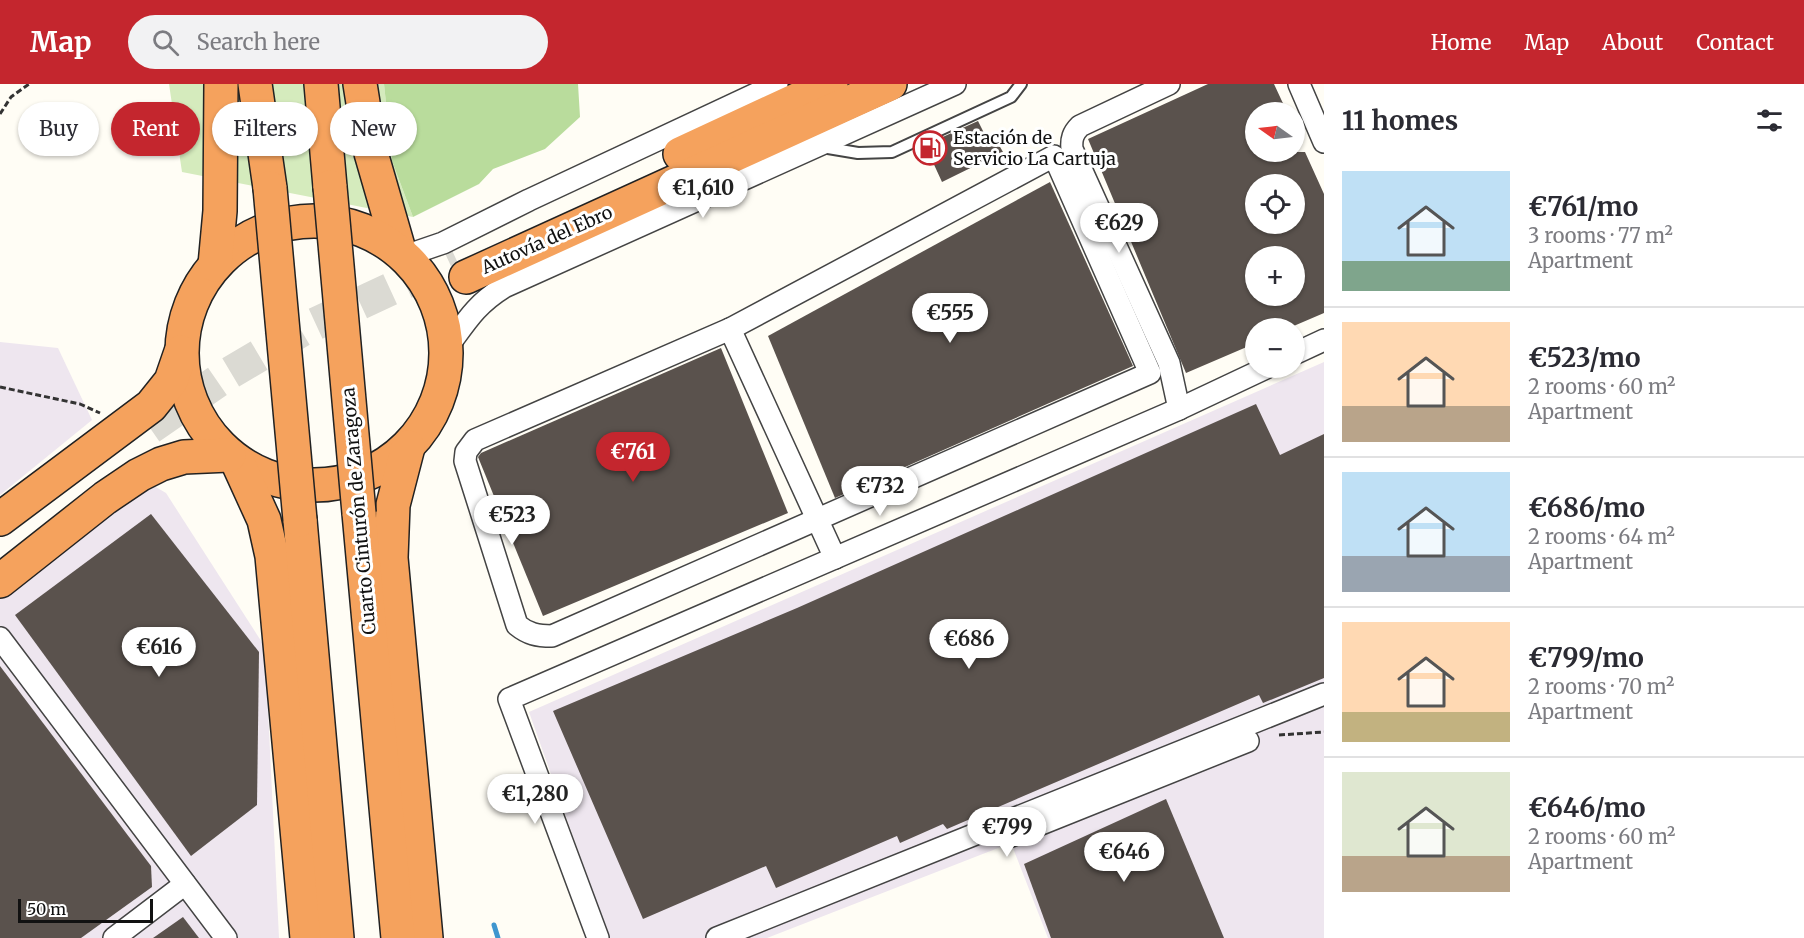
<!DOCTYPE html>
<html lang="en">
<head>
<meta charset="utf-8">
<style>
	:root { --surface:#fff; --page:#f2f2f3; --text:#2b2b33; --muted:#7c7c81; --line:#e1e1e2; --accent:#c4262e }
	body { margin:0; font-family:Merriweather,serif; background:var(--page); color:var(--text); height:100vh; display:flex; flex-direction:column; font-size:22px; white-space:nowrap }
	* { box-sizing:border-box; margin:0 }
	p { font-size:20px; color:var(--muted) }
	.icon { flex:none; width:33px; height:33px; fill:none; stroke:currentColor; stroke-width:2; stroke-linecap:round; stroke-linejoin:round }
	.map { position:relative; flex:1; overflow:hidden }
	.panel { display:flex; flex-direction:column; background:var(--surface); width:480px }
	.panel>* { flex:none }
	.hud { position:absolute; left:18px; top:18px; width:570px; height:54px; display:flex; gap:12px }
	.needle { width:39px; rotate:284deg }
	.buttons { position:absolute; left:1245px; top:18px; display:grid; gap:12px }
	.buttons a { display:grid; place-items:center; width:60px; height:60px; border-radius:50%; background:var(--surface); box-shadow:0 2px 4px #0004; font-size:30px }
	.scale { position:absolute; left:18px; bottom:15px; width:135px; box-sizing:border-box; padding-left:6px; border:3px solid #111; border-top:0; font-size:16px; line-height:21px; white-space:nowrap; color:#111; -webkit-text-stroke:4px #fff; paint-order:stroke }
	.price { position:absolute; translate:-50% -51px; padding:0 14px; border-radius:21px; background:#fff; color:#222; font-size:20px; line-height:39px; filter:drop-shadow(0 2px 3px #0008) }
	.price::after { content:''; position:absolute; left:50%; top:36px; width:18px; height:14px; margin-left:-9px; background:inherit; clip-path:polygon(0 0,100% 0,50% 100%) }
	.price.selected { background:var(--accent); color:#fff }
	ul { padding:0; list-style:none }
	li { display:flex; align-items:center; gap:18px; height:150px; padding:0 18px }
	li+li { border-top:2px solid var(--line) }
	li span { display:grid; place-items:center; flex:none; width:168px; height:120px; border-radius:0px; color:#555 }
	li>.icon { margin-inline-start:auto }
	span .icon { width:72px; height:72px; fill:#fffc; stroke-width:1 }
	li b { font-size:26px }
	h2 { display:flex; justify-content:space-between; align-items:center; height:72px; padding:0 18px; font-size:26px }
	.pill { padding:0 21px; border-radius:27px; background:var(--surface); box-shadow:0 2px 4px #0004; font-size:21px; line-height:54px }
	.pill.selected { background:var(--accent); color:#fff }
	header { display:flex; align-items:center; gap:36px; box-sizing:border-box; height:84px; padding:0 30px; background:var(--accent); color:#fff }
	header strong { font-size:28px }
	nav { display:flex; gap:33px; margin-inline-start:auto; font-size:21px }
	.search { width:420px; height:54px; background:var(--page); display:flex; align-items:center; gap:15px; box-sizing:border-box; padding:0 21px; border-radius:33px; color:var(--muted); font-size:22px }
	main { display:flex; flex:1; min-height:0 }
	.map>svg:first-child { display:block }
</style>
</head>
<body>
<header>
<strong>Map</strong>
<div class="search"><svg class="icon" aria-label="search" viewBox="0 0 24 24"><circle cx="10" cy="10" r="6"/><path d="M15 15l6 6"/></svg>Search here</div>
<nav><a>Home</a><a>Map</a><a>About</a><a>Contact</a></nav>
</header>
<main>
<div class="map">
<svg width="1324" height="854" viewBox="0 0 1324 854">
	<rect width="100%" height="100%" fill="#fffdf5"/>
	<g fill="#eee6ef">
		<path d="M 0,258 L 58,264 L 92,336 L 0,411 Z"/>
		<path d="M 1324,278 L 1324,854 L 1048,854 L 1011,759 L 767,854 L 609,854 L 529,628 Z"/>
		<path d="M 149,399 L 166,409 L 265,563 L 279,854 L 0,854 L 0,512 Z"/>
	</g>
	<path fill="#d5ebbd" d="M 169,0 L 384,0 L 392,77 L 413,133 L 182,88 Z"/>
	<path fill="#b9dc9c" d="M 384,0 L 578,0 L 580,33 L 545,65 L 493,85 L 479,100 L 413,133 L 392,77 Z"/>
	<g fill="none" stroke-linecap="round" stroke-linejoin="round">
		<path stroke="#3f96cf" stroke-width="5" d="M 494,841 L 498,854"/>
	</g>
	<g fill="#5a524d" fill-rule="evenodd">
		<path d="M 1208,0 L 1274,0 L 1287,28 L 1256,28 L 1256,68 L 1305,68 L 1324,110 L 1324,229 L 1289,244 L 1256,244 L 1256,259 L 1186,289 L 1088,55 ZM 1256,100 L 1294,100 L 1294,140 L 1256,140 ZM 1256,172 L 1294,172 L 1294,212 L 1256,212 Z"/>
		<path d="M 978,37 L 989,59 L 996,56 L 1003,68 L 942,98 L 925,61 Z"/>
		<path d="M 1050,98 L 1133,282 L 835,414 L 768,252 Z"/>
		<path d="M 721,264 L 788,429 L 543,532 L 478,373 L 481,369 Z"/>
		<path d="M 1256,320 L 1280,371 L 1324,350 L 1324,594 L 1263,619 L 1259,611 L 947,745 L 943,740 L 900,759 L 897,752 L 776,804 L 766,782 L 643,835 L 553,627 L 797,524 Z"/>
		<path d="M 151,430 L 259,568 L 257,721 L 191,772 L 15,531 Z"/>
		<path d="M 0,582 L 151,782 L 152,803 L 81,854 L 0,854 Z"/>
		<path d="M 1166,715 L 1224,854 L 1051,854 L 1024,780 Z"/>
		<path d="M 183,833 L 199,854 L 153,854 Z"/>
	</g>
	<g fill="none" stroke-linecap="round" stroke-linejoin="round">
		<path stroke="#dbdad3" stroke-width="33" stroke-dasharray="33 16" stroke-linecap="butt" d="M 150,344 L 228,290 L 304,245 L 456,175"/>
		<g stroke="#444" stroke-width="14">
			<path id="service" d="M 822,63 L 858,69 L 892,68 L 1011,13 L 1021,0"/>
		</g>
		<g stroke="#444" stroke-width="24">
			<g id="minor">
				<path d="M 1169,0 L 1080,42 C 1073,49 1071,55 1072,65 L 1169,279 L 1179,325"/>
				<path d="M 1299,0 L 1324,58"/>
				<path d="M 1054,72 L 1150,289 L 552,552 C 537,552 528,550 517,541 L 465,377 L 466,368 L 475,356 L 730,245 Z"/>
				<path d="M 405,172 L 443,159 L 529,116 L 777,0"/>
				<path d="M 730,245 L 835,474"/>
				<path d="M 446,265 C 466,238 475,221 504,203 L 955,0"/>
				<path d="M 1294,270 L 1324,256"/>
				<path d="M 0,554 L 226,854"/>
				<path d="M 1011,752 L 1248,657"/>
				<path d="M 114,854 L 185,800"/>
				<path d="M 598,854 L 509,615 L 1179,325 L 1266,284"/>
				<path d="M 717,854 L 1324,610"/>
			</g>
		</g>
		<g stroke="#222" stroke-width="36">
			<g id="motorway">
				<path d="M 255,0 L 270,104"/>
				<path d="M 321,0 L 330,103"/>
				<path d="M 360,0 L 371,69 L 399,166"/>
				<path d="M 680,70 L 831,0"/>
				<circle cx="314" cy="269" r="132"/>
				<path d="M 215,181 L 220,127 L 221,0"/>
				<path d="M 466,193 L 890,0"/>
				<path d="M 408,363 L 393,421 L 391,474 L 426,854"/>
				<path d="M 238,379 L 264,436 L 272,472 L 307,854"/>
				<path d="M 359,429 L 398,854"/>
				<path d="M 0,435 L 151,322 L 171,297 L 181,268"/>
				<path d="M 300,436 L 337,854"/>
				<path d="M 0,497 L 105,414 L 139,391 L 161,380 L 184,373 L 229,371"/>
			</g>
		</g>
		<g stroke="#333" stroke-width="3" stroke-dasharray="6 3" stroke-linecap="butt">
			<path d="M 0,30 L 11,13 L 29,0"/>
			<path d="M 0,303 L 80,320 L 100,329"/>
			<path d="M 1279,651 L 1324,648"/>
		</g>
		<use href="#service" stroke="#fff" stroke-width="10"/>
		<use href="#minor" stroke="#fff" stroke-width="21"/>
		<use href="#motorway" stroke="#f5a25d" stroke-width="33"/>
		<g stroke="#222" stroke-width="36" stroke-linecap="butt">
			<g id="motorway-bridge">
				<path d="M 330,103 L 359,429"/>
				<path d="M 270,104 L 300,436"/>
			</g>
		</g>
		<use href="#motorway-bridge" stroke="#f5a25d" stroke-width="33"/>
	</g>
	<defs>
		<g id="fuel-ring" transform="scale(1.725)"><circle r="9.5" fill="#fff" stroke="#c4262e" stroke-width="1.5"/><path d="M-5.5-6h7V0h2V4h1.3V-2.5L3-4.5l.8-.8L6-3V5H2.5V1h-1V6h-7ZM-4.2-4.7v3.2H.2V-4.7Z" fill="#c4262e"/></g>
	</defs>
	<g fill-rule="evenodd">
		<use href="#fuel-ring" x="930" y="64"/>
	</g>
	<g text-anchor="middle" stroke-width="6" stroke-linejoin="round" paint-order="stroke">
		<g font-size="18" fill="#111" stroke="#fff" text-anchor="start">
			<text x="953" y="60">Estación de<tspan x="953" dy="21">Servicio La Cartuja</tspan></text>
		</g>
		<g font-size="18" fill="#111" stroke="#fff">
			<text transform="translate(547 156) rotate(-24)" y="6">Autovía del Ebro</text>
			<text transform="translate(359 427) rotate(-95)" y="6">Cuarto Cinturón de Zaragoza</text>
		</g>
	</g>
</svg>
<div class="buttons">
<a><svg class="needle" viewBox="-14 -14 28 28"><path d="M0-13l5 13h-10z" fill="#e53935"/><path d="M0 13l5-13h-10z" fill="#7c7c81"/></svg></a>
<a><svg class="icon" aria-label="locate" viewBox="0 0 24 24"><circle cx="12" cy="12" r="6"/><path d="M12 2v4M12 18v4M2 12h4M18 12h4"/></svg></a>
<a>+</a>
<a>−</a>
</div>
<div class="scale">50 m</div>
<b class="price" style="left:703px;top:135px">€1,610</b>
<b class="price" style="left:1119px;top:170px">€629</b>
<b class="price" style="left:950px;top:260px">€555</b>
<b class="price selected" style="left:633px;top:399px">€761</b>
<b class="price" style="left:880px;top:433px">€732</b>
<b class="price" style="left:512px;top:462px">€523</b>
<b class="price" style="left:969px;top:586px">€686</b>
<b class="price" style="left:159px;top:594px">€616</b>
<b class="price" style="left:535px;top:741px">€1,280</b>
<b class="price" style="left:1007px;top:774px">€799</b>
<b class="price" style="left:1124px;top:799px">€646</b>
<div class="hud">
<a class="pill">Buy</a>
<a class="pill selected">Rent</a>
<a class="pill">Filters</a>
<a class="pill">New</a>
</div>
</div>
<section class="panel">
<h2>11 homes<svg class="icon" aria-label="filters" viewBox="0 0 24 24"><path d="M4 7h16M4 17h16"/><circle cx="9" cy="7" r="2"/><circle cx="15" cy="17" r="2"/></svg></h2>
<ul>
<li><span style="background:linear-gradient(#bfe0f5 75%,#7fa58c 0)"><svg class="icon" aria-label="home" viewBox="0 0 24 24"><path d="M3 11l9-7 9 7M6 9v11h12V9"/></svg></span><div><b>€761/mo</b><p>3 rooms · 77 m²</p><p>Apartment</p></div></li>
<li><span style="background:linear-gradient(#ffd9b3 70%,#b9a48a 0)"><svg class="icon" aria-label="home" viewBox="0 0 24 24"><path d="M3 11l9-7 9 7M6 9v11h12V9"/></svg></span><div><b>€523/mo</b><p>2 rooms · 60 m²</p><p>Apartment</p></div></li>
<li><span style="background:linear-gradient(#bfe0f5 70%,#9aa5b1 0)"><svg class="icon" aria-label="home" viewBox="0 0 24 24"><path d="M3 11l9-7 9 7M6 9v11h12V9"/></svg></span><div><b>€686/mo</b><p>2 rooms · 64 m²</p><p>Apartment</p></div></li>
<li><span style="background:linear-gradient(#ffd9b3 75%,#c2b280 0)"><svg class="icon" aria-label="home" viewBox="0 0 24 24"><path d="M3 11l9-7 9 7M6 9v11h12V9"/></svg></span><div><b>€799/mo</b><p>2 rooms · 70 m²</p><p>Apartment</p></div></li>
<li><span style="background:linear-gradient(#dfe7d0 70%,#b9a48a 0)"><svg class="icon" aria-label="home" viewBox="0 0 24 24"><path d="M3 11l9-7 9 7M6 9v11h12V9"/></svg></span><div><b>€646/mo</b><p>2 rooms · 60 m²</p><p>Apartment</p></div></li>
</ul>
</section>
</main>
</body>
</html>
